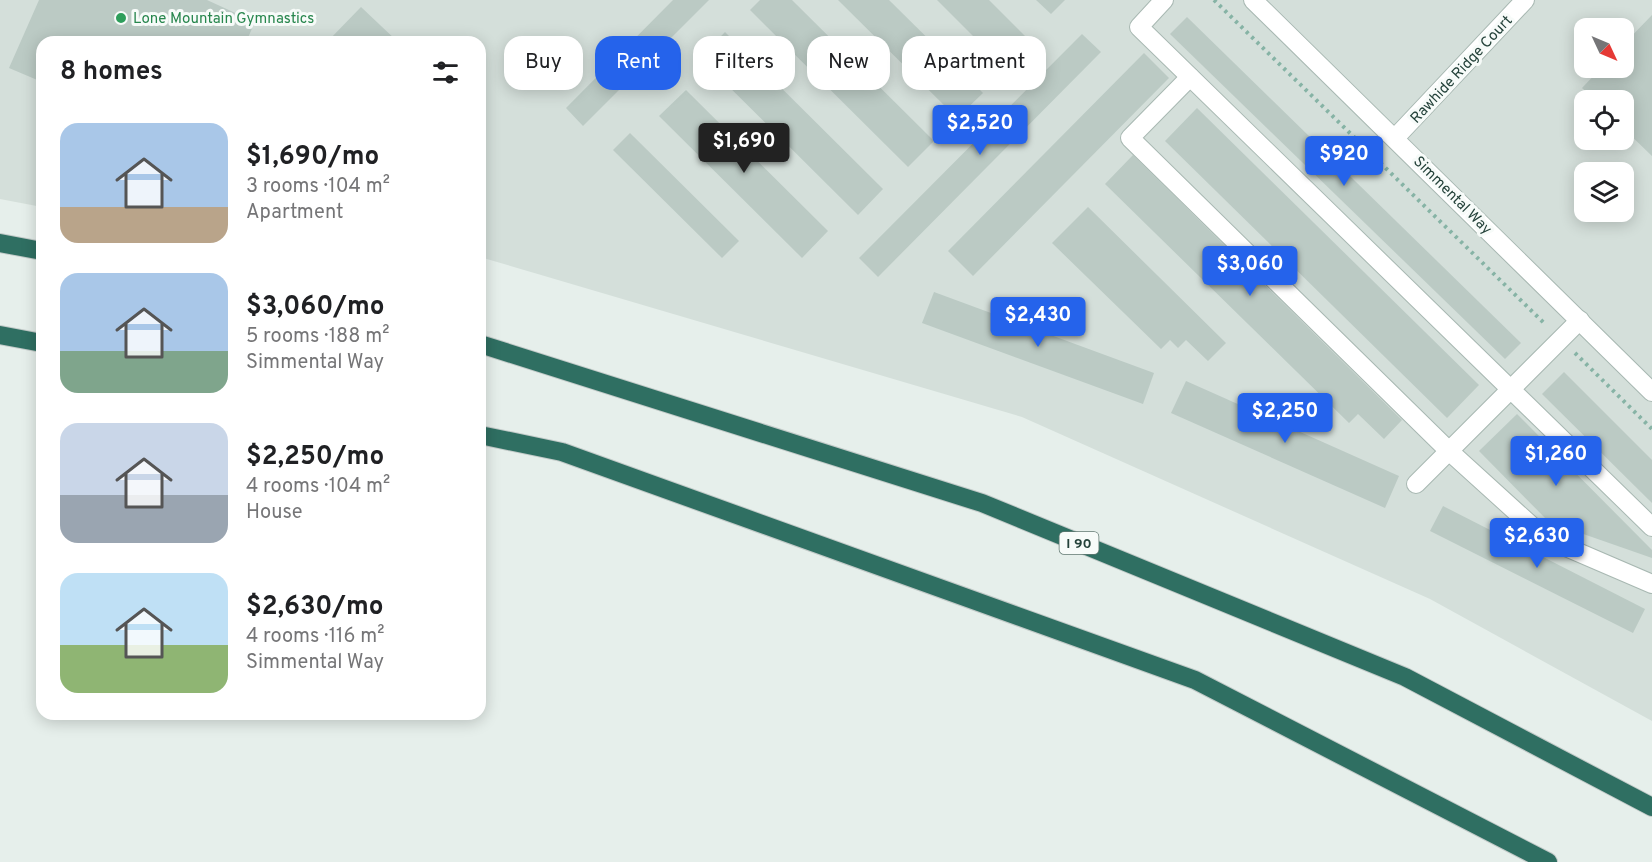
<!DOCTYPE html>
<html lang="en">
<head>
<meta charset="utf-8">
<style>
	:root { --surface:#fff; --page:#f2f2f2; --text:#202124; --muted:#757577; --accent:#2563eb }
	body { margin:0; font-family:Overpass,sans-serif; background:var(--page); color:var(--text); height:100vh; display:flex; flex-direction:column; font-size:22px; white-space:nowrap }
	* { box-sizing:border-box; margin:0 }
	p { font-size:20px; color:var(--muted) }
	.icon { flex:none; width:33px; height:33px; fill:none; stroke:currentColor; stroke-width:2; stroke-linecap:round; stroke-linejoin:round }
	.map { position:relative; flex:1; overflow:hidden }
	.drawer { position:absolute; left:36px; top:36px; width:450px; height:684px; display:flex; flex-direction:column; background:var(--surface); border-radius:18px; box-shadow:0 3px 15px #0003 }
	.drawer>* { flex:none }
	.hud { position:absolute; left:504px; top:36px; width:570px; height:54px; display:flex; gap:12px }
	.needle { width:39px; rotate:134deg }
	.fabs { position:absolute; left:1574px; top:18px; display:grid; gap:12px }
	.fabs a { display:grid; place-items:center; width:60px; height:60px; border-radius:12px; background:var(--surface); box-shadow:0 3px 15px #0003; font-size:30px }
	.price { position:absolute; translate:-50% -51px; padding:0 14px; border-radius:6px; background:var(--accent); color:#fff; font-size:20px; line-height:39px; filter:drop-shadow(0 2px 3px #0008) }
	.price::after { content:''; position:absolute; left:50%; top:36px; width:18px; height:14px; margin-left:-9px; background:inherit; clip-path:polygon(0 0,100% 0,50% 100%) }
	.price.selected { background:#222; color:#fff }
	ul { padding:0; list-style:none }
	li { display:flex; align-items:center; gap:18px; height:150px; padding:0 24px }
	li span { display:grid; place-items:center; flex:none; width:168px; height:120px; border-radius:18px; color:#555 }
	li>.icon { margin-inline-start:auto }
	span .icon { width:72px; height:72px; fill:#fffc; stroke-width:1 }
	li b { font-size:26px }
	h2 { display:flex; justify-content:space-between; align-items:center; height:72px; padding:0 24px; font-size:26px }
	.pill { padding:0 21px; border-radius:18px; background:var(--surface); box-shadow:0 3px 15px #0003; font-size:21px; line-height:54px }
	.pill.selected { background:var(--accent); color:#fff }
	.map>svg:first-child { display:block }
</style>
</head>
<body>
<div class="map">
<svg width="1652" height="862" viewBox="0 0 1652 862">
	<rect width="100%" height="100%" fill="#e6efeb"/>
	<path fill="#d4dfda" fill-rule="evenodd" d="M 0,0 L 1652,0 L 1652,721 L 1430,599 L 1022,417 L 480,257 L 480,42 L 42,42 L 42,207 L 0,199 ZM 1584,28 L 1623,28 L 1623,68 L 1584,68 ZM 1584,100 L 1623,100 L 1623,140 L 1584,140 ZM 1584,172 L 1623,172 L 1623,212 L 1584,212 Z"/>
	<g fill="#bbcac4">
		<path d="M 39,0 L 207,0 L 255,22 L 246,42 L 42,42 L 42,82 L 9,68 Z"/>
		<path d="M 673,0 L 709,0 L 583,126 L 566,108 Z"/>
		<path d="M 760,0 L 792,0 L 934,141 L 908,167 L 750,10 Z"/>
		<path d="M 838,0 L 889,0 L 983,93 L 957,118 Z"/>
		<path d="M 937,0 L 989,0 L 1030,41 L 1004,67 Z"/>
		<path d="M 1036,0 L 1065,0 L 1051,14 Z"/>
		<path d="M 361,7 L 398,42 L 327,42 Z"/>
		<path d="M 1652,15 L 1652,156 L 1623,128 L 1623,100 L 1595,100 L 1582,88 L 1601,68 L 1623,68 L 1623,45 Z"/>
		<path d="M 1187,17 L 1521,343 L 1505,359 L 1170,34 Z"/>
		<path d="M 725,32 L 883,189 L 858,215 L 700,58 Z"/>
		<path d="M 1082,34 L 1101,52 L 878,277 L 859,258 Z"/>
		<path d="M 1144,53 L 1169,78 L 973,276 L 948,251 Z"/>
		<path d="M 686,90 L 828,231 L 802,258 L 659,116 Z"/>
		<path d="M 1197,108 L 1479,385 L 1447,418 L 1165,141 Z"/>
		<path d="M 630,133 L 739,241 L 722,258 L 613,150 Z"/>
		<path d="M 1133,155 L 1402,420 L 1384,439 L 1358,414 L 1349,423 L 1105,184 Z"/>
		<path d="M 1088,207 L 1226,343 L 1208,361 L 1186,340 L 1178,348 L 1170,340 L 1161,349 L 1052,243 Z"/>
		<path d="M 934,292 L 1154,373 L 1143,404 L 922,323 Z"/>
		<path d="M 1564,372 L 1652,460 L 1652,503 L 1542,394 Z"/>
		<path d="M 1186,381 L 1399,476 L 1385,508 L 1171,413 Z"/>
		<path d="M 1517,414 L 1652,550 L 1652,558 L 1549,522 L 1479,451 Z"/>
		<path d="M 1443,506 L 1645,609 L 1633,633 L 1430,531 Z"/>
	</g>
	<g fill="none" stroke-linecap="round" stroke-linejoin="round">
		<g stroke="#a8b8b2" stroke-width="20">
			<g id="minor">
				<path d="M 1164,0 L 1139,27 L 1652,527"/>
				<path d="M 1253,0 L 1652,392"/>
				<path d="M 1190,77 L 1130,138 L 1449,451 L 1545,538 L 1652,584"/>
				<path d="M 1396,137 L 1525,0"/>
				<path d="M 1416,484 L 1580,320"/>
			</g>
		</g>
		<g stroke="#c2cac8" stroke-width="20">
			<g id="highway">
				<path d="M 0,243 L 42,251"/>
				<path d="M 0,335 L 42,343"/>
				<path d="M 480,344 L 982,503 L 1405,677 L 1652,807"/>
				<path d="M 480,435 L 562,452 L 1195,680 L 1548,862"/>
			</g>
		</g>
		<g stroke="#86b3a5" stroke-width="4" stroke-dasharray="3 4.5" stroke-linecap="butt">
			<path d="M 1214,0 L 1546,325"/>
			<path d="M 1575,353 L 1652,429"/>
		</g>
		<use href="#minor" stroke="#fff" stroke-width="18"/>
		<use href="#highway" stroke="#2f6f62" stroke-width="18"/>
	</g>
	<circle fill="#2e9e5b" stroke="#f7fbf9" stroke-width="2" cx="121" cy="18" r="6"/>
	<g text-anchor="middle" stroke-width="6" stroke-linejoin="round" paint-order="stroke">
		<rect fill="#f7fbf9" stroke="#637a73" stroke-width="1.5" x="1059.5" y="532" width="39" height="22" rx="4.5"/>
		<g font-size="14" font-weight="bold" fill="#24423a">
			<text x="1079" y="548">I 90</text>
		</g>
		<g font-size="15" fill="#27864d" stroke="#f7fbf9" text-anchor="start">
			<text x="133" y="23">Lone Mountain Gymnastics</text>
		</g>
		<g font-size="15" fill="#24423a" stroke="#f7fbf9">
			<text transform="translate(1461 69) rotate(-47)" y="5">Rawhide Ridge Court</text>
			<text transform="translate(1453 195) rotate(45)" y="5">Simmental Way</text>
		</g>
	</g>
</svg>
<div class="fabs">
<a><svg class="needle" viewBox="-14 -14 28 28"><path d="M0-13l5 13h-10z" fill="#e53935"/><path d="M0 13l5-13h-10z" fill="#757577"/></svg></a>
<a><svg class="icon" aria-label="locate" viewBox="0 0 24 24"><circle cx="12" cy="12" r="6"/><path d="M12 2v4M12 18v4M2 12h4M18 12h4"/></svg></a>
<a><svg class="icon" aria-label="layers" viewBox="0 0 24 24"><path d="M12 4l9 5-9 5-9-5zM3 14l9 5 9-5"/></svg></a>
</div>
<b class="price" style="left:980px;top:156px">$2,520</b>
<b class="price selected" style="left:744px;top:174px">$1,690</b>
<b class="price" style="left:1344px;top:187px">$920</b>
<b class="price" style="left:1250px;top:297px">$3,060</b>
<b class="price" style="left:1038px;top:348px">$2,430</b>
<b class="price" style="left:1285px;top:444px">$2,250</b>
<b class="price" style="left:1556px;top:487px">$1,260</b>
<b class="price" style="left:1537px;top:569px">$2,630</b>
<div class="hud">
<a class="pill">Buy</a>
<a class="pill selected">Rent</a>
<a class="pill">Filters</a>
<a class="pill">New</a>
<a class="pill">Apartment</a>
</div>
<section class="drawer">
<h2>8 homes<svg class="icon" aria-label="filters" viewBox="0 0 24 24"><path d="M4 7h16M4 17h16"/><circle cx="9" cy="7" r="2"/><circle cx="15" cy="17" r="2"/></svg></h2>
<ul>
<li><span style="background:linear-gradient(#a9c7e8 70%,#b9a48a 0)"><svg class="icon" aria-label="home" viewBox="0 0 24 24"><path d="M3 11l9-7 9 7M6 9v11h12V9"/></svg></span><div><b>$1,690/mo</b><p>3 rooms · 104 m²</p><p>Apartment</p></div></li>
<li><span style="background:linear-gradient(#a9c7e8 65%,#7fa58c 0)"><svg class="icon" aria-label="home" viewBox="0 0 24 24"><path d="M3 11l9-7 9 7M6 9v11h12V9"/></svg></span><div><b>$3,060/mo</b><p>5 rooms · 188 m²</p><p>Simmental Way</p></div></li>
<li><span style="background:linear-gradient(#c9d6e8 60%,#9aa5b1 0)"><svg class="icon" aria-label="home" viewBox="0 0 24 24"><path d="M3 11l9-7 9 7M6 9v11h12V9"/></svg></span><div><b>$2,250/mo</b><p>4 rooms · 104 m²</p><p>House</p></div></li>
<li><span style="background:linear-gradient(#bfe0f5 60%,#8fb573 0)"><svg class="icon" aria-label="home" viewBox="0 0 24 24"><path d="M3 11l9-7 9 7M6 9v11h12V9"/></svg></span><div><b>$2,630/mo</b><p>4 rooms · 116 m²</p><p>Simmental Way</p></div></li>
</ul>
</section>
</div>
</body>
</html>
